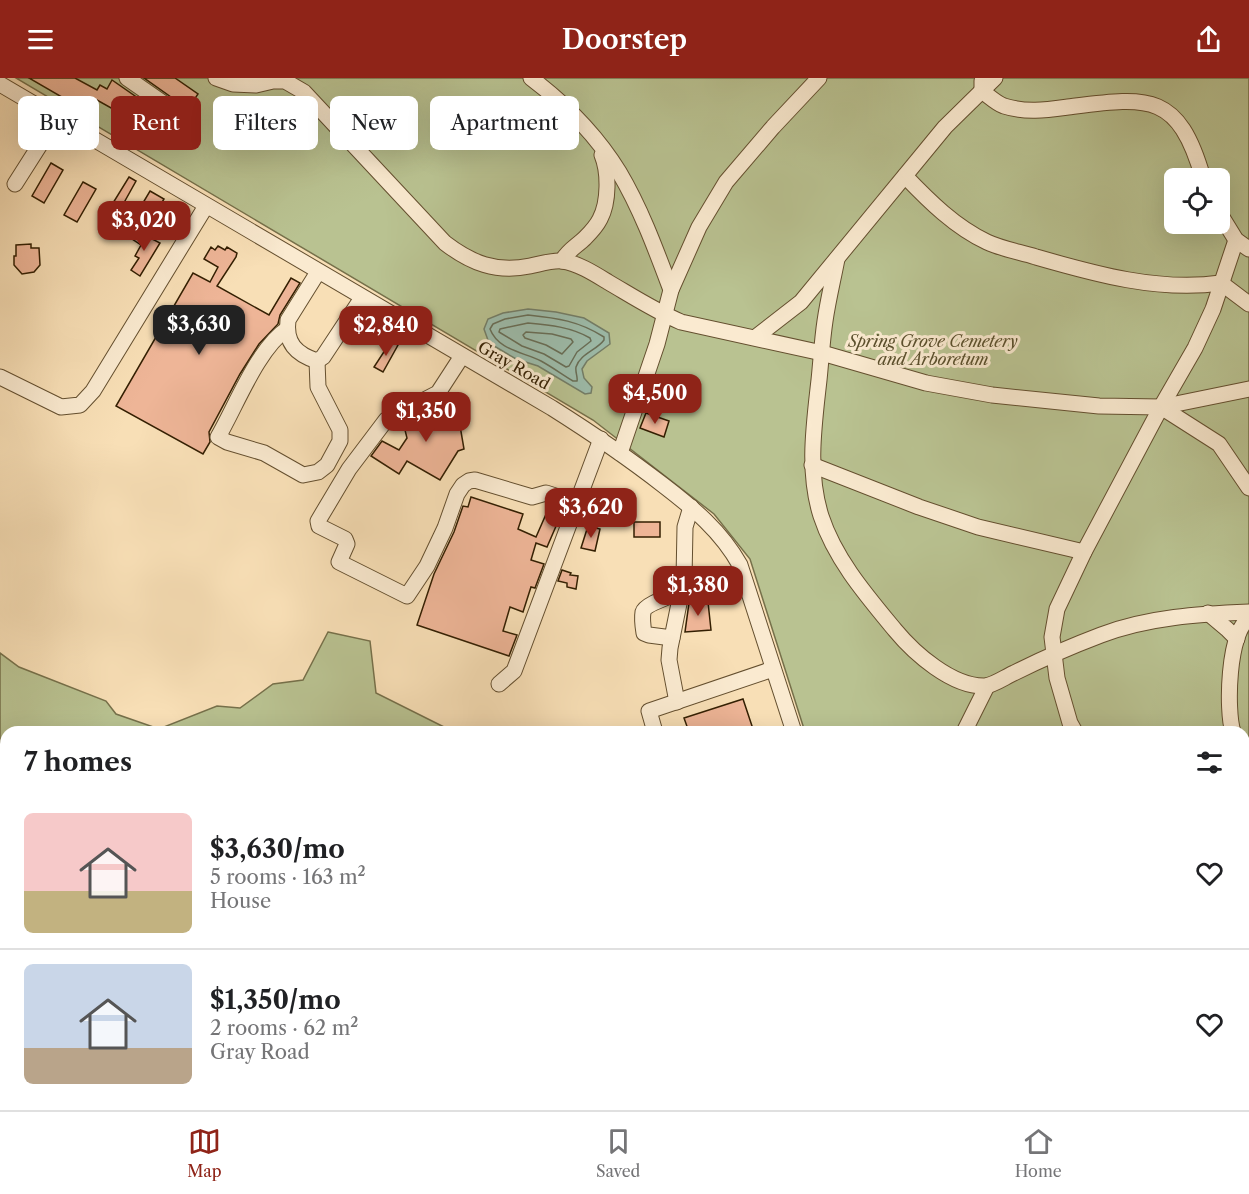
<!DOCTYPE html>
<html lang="en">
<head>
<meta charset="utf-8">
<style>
	:root { --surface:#fff; --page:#f6f6f6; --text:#202124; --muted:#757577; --line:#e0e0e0; --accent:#8f2418 }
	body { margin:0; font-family:"Libre Caslon Text",serif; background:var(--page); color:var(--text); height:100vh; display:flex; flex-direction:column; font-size:22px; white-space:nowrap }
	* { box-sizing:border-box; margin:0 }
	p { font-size:20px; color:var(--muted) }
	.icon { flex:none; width:33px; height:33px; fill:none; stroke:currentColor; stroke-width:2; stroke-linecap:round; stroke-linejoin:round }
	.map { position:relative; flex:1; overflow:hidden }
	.panel { position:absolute; left:0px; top:648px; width:1250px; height:384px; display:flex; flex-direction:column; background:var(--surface); border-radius:18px 18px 0 0; box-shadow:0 6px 24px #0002 }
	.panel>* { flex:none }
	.guide { position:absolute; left:18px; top:18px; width:600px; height:54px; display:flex; gap:12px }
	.buttons { position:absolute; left:1164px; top:90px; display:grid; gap:12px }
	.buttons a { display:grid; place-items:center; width:66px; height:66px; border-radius:9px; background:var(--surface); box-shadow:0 6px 24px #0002; font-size:30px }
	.price { position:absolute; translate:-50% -51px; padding:0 14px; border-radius:12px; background:var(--accent); color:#fff; font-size:20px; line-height:39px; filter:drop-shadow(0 2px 3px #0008) }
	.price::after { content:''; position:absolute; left:50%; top:36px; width:18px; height:14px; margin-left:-9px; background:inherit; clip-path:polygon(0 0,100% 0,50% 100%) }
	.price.active { background:#222; color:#fff }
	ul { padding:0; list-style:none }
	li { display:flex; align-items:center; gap:18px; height:150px; padding:0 24px }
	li+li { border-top:2px solid var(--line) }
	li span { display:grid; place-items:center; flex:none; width:168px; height:120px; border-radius:9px; color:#555 }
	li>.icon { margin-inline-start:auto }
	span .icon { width:72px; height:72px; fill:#fffc; stroke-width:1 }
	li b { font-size:26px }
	h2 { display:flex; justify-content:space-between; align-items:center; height:72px; padding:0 24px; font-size:26px }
	.tag { padding:0 21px; border-radius:9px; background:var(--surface); box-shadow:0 6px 24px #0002; font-size:21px; line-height:54px }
	.tag.active { background:var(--accent); color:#fff }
	header { display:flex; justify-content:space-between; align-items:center; height:78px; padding:0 24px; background:var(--accent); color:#fff; font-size:27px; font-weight:600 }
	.tabs { display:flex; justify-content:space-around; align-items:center; height:84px; border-top:2px solid var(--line); background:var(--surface); font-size:16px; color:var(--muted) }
	.tabs a { display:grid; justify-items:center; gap:3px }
	.tabs .active { color:var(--accent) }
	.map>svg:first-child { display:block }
</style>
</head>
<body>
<header><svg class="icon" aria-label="menu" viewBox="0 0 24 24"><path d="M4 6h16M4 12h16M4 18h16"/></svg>Doorstep<svg class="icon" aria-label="share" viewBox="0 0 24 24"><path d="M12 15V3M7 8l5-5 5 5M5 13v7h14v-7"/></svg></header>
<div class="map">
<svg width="1249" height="1032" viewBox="0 0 1249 1032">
	<rect width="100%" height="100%" fill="#f8dfb6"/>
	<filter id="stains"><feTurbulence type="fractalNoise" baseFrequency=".00333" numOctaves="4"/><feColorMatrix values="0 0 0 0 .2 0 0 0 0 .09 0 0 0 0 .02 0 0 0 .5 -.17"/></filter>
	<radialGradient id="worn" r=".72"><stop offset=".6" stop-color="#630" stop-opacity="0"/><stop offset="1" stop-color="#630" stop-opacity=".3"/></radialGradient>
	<g fill="#b9c291" stroke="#76704a" stroke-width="1.5" fill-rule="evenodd">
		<path d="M 16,0 L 1249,0 L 1249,1032 L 920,1032 L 919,1026 L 1244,1026 L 1244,654 L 805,654 L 750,481 L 714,436 L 593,342 ZM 1174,100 L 1220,100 L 1220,146 L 1174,146 Z"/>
		<path d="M 328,554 L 370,563 L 376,615 L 454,654 L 6,654 L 6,751 L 0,749 L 0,575 L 19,589 L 106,623 L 116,636 L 159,651 L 217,628 L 240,630 L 273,606 L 303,602 Z"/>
		<rect x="293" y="1026" width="65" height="6"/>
	</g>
	<path fill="#9dbdac" stroke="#737e68" stroke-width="1.5" d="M 528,231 L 556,234 L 584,240 L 609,255 L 610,266 L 587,283 L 582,291 L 584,300 L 592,309 L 591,315 L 585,316 L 538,288 L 516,281 L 489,265 L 484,251 L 488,241 L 503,235 Z"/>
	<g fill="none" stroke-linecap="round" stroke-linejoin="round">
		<g stroke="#686e57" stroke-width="1.5">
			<path d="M 528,237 C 557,240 579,243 604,259 L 604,262 C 597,272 580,276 576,289 C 575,294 578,299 577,303 L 573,303 C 563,297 552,289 541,283 C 523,274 498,272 490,251 L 493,246 L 505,241 Z"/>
			<path d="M 528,245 C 550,247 571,249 590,260 L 591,263 L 577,274 L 569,288 L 566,289 L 544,276 L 522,268 L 499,254 L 500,251 Z"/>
			<path d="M 526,254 L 552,256 L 571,261 L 573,264 L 562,276 L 546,267 L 525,260 L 523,257 Z"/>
		</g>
	</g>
	<g fill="#eeb597" stroke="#331f02" stroke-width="1.5">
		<path d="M 29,0 L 75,0 L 97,12 L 100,7 L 107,11 L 112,2 L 155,32 L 145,49 L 97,22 L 88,37 L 73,28 L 74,26 Z"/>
		<path d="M 144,0 L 175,0 L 198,16 L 188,31 Z"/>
		<path d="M 51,85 L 63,92 L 44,125 L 32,118 Z"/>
		<path d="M 129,99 L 136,103 L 121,130 L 113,125 Z"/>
		<path d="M 83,104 L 96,111 L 77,144 L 64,137 Z"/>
		<path d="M 150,113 L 164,121 L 154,138 L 147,134 L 141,144 L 134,140 Z"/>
		<path d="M 137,153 L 160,165 L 140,198 L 131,192 L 139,180 L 135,178 L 141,167 L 132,161 Z"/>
		<path d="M 31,166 L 31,170 L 39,170 L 40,187 L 34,194 L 22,196 L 14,187 L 14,178 L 16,178 L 16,167 Z"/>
		<path d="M 218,168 L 225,172 L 227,169 L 237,175 L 236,179 L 217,208 L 269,237 L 291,200 L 300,205 L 280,237 L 278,246 L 259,266 L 240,296 L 209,354 L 210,364 L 203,376 L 116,328 L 193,195 L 210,204 L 218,189 L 204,181 L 211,169 L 215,172 Z"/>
		<path d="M 391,263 L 398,267 L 383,294 L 374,289 Z"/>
		<path d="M 442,327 L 458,336 L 464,371 L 458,373 L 440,402 L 407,383 L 399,396 L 371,378 L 382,363 L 399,372 L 407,360 L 403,344 L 429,331 Z"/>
		<path d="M 646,335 L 669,343 L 664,359 L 640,350 Z"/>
		<path d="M 471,419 L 523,436 L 518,451 L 536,459 L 547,434 L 560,439 L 547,469 L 536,465 L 531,482 L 544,486 L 535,510 L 531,509 L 523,534 L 510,529 L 503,553 L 517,557 L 509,578 L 417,547 L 434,496 L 454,454 L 463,428 L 468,429 Z"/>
		<rect x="634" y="444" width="26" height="15"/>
		<path d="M 588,448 L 600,451 L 595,473 L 581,470 Z"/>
		<path d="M 562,492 L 571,495 L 570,497 L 578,498 L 576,511 L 567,509 L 567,505 L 558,503 Z"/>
		<path d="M 708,524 L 711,552 L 685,554 L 689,525 Z"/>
		<path d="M 743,621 L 754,654 L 689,654 L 684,640 Z"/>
	</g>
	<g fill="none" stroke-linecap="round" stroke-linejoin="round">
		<g stroke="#644f2f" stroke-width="17">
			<g id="minor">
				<path d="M 127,0 L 183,39"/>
				<path d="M 216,0 L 233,6 L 256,7 L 273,3 L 285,3 L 304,14 L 445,165 C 471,185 496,195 530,188 C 540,186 552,182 562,183 C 578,185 595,196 608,204 C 632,218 655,233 681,244 L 822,275 L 926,305 L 992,317 L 1099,328 L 1161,329 L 1249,311"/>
				<path d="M 531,0 C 564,25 597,58 619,94 C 641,131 656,172 671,212"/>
				<path d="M 982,3 L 982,13 C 989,18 996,25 1004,28 C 1026,35 1046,32 1068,29 C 1148,19 1178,13 1203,100"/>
				<path d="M 0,6 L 552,330 C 590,354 627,379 663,407 C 693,430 721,453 740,487 L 794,654"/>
				<path d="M 905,98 C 929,123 955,149 987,164 C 1002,171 1020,174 1036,179 C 1095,196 1159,214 1221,205 L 1249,226"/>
				<path d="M 15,106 L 57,40"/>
				<path d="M 1220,136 L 1236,162 L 1249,171"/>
				<path d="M 837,181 C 833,202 828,222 825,243 C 822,263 821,283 819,302 C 814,347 807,394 821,438 C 835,481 866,517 895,552 C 914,575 952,609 985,608 C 994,607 1005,599 1014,595 C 1042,581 1072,568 1101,557 C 1148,539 1200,536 1249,534"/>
				<path d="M 562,183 C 568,172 577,168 585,160 C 590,155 597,147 600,141 C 609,124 609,94 602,77"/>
				<path d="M 318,194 L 288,242 C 285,265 296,276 317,283 L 323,279 L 362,220"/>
				<path d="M 287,251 C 258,270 236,328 218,359 L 227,364 L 264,375 L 303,397 L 318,394 L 327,387 L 340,363 L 340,352 L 318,309 L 317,283"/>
				<path d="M 756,259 L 801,224 L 945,49 L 995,0"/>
				<path d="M 462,278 L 438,315 L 386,342 L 349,391 L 318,443 L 319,448 L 345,461 L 347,466 L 339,484 L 407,518 L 427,488 L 445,450 L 457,416 L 463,407 L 469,403 L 475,402 L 532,419 L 546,415 L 577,425"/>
				<path d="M 0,299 L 61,329 L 80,327 L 93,313 L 206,128"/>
				<path d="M 1161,329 L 1219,366 L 1249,410"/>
				<path d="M 620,375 L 657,266 L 671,212 L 699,149 L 726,104 L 773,49 L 819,0"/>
				<path d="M 812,387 L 919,429 L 978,449 L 1084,474"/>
				<path d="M 1208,535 L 1227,551 L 1237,561"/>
				<path d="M 672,560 L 649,557 L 644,555 C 643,549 642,540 643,534 C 645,526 674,517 682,513"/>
				<path d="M 499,606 L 514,593 L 601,361"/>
				<path d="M 677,624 L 669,582 L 670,570 L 684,501 L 685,449 L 691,429"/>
				<path d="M 655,654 L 649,633 L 773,591"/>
				<path d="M 964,654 L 987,608"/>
				<path d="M 1075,654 L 1070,645 L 1057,600 L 1052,559 L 1057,531 L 1084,474 L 1161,329 L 1195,270 L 1213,231 L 1236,162"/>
				<path d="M 1233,654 C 1226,633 1228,553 1249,541"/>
				<path d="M 1244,682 L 1249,698"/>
				<path d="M 0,760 L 6,763"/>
				<path d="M 1244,967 L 1249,970"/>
				<path d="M 0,988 L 6,985"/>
				<path d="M 873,1026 L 873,1032"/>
				<path d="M 912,1026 L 913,1032"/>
				<path d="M 952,1026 L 953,1032"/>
				<path d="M 1092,1026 L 1094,1032"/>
				<path d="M 1209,1026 L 1211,1032"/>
			</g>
		</g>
		<g stroke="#331f02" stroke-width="22">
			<g id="major">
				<path d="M 0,947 L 6,957"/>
				<path d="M 50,1026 L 54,1032"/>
			</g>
		</g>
		<use href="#minor" stroke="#faead0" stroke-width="15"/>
		<use href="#major" stroke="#f8dfb6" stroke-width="20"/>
	</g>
	<g text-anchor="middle" stroke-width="6" stroke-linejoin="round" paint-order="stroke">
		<g font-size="16" font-style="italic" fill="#5b502d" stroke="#faead0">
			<text x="933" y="269">Spring Grove Cemetery<tspan x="933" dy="18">and Arboretum</tspan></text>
		</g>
		<g font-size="16" fill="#331f02" stroke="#faead0">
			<text transform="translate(514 287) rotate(30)" y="6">Gray Road</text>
		</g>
	</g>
	<rect width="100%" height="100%" filter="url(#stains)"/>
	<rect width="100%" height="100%" fill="url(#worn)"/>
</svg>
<div class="buttons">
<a><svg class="icon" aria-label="locate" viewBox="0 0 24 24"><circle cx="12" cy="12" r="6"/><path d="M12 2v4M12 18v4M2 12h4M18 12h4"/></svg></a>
</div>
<b class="price" style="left:144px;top:174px">$3,020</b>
<b class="price active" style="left:199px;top:278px">$3,630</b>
<b class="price" style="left:386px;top:279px">$2,840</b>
<b class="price" style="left:655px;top:347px">$4,500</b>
<b class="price" style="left:426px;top:365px">$1,350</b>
<b class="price" style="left:591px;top:461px">$3,620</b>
<b class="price" style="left:698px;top:539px">$1,380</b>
<div class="guide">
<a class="tag">Buy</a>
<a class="tag active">Rent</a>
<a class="tag">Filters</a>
<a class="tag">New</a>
<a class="tag">Apartment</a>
</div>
<section class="panel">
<h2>7 homes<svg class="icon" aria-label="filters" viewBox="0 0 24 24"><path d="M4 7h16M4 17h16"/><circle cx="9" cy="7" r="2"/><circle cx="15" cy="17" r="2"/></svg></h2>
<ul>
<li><span style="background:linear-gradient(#f6c9c9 65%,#c2b280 0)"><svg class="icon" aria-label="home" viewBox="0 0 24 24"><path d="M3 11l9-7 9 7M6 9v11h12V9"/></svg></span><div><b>$3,630/mo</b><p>5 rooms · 163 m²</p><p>House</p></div><svg class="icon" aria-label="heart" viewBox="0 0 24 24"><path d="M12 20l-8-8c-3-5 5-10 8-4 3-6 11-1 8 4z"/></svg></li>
<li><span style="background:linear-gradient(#c9d6e8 70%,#b9a48a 0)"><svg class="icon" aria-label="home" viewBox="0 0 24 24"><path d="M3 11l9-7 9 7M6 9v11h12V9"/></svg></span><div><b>$1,350/mo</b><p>2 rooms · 62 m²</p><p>Gray Road</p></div><svg class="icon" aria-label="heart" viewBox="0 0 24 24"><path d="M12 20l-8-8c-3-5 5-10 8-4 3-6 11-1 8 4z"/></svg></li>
</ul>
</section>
</div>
<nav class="tabs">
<a class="active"><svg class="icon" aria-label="map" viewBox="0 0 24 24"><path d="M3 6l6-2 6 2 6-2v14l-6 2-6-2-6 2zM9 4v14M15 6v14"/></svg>Map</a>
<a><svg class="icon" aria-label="saved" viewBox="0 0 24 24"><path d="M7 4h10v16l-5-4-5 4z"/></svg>Saved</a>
<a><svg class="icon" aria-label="home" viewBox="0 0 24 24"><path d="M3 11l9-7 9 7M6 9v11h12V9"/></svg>Home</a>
</nav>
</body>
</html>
